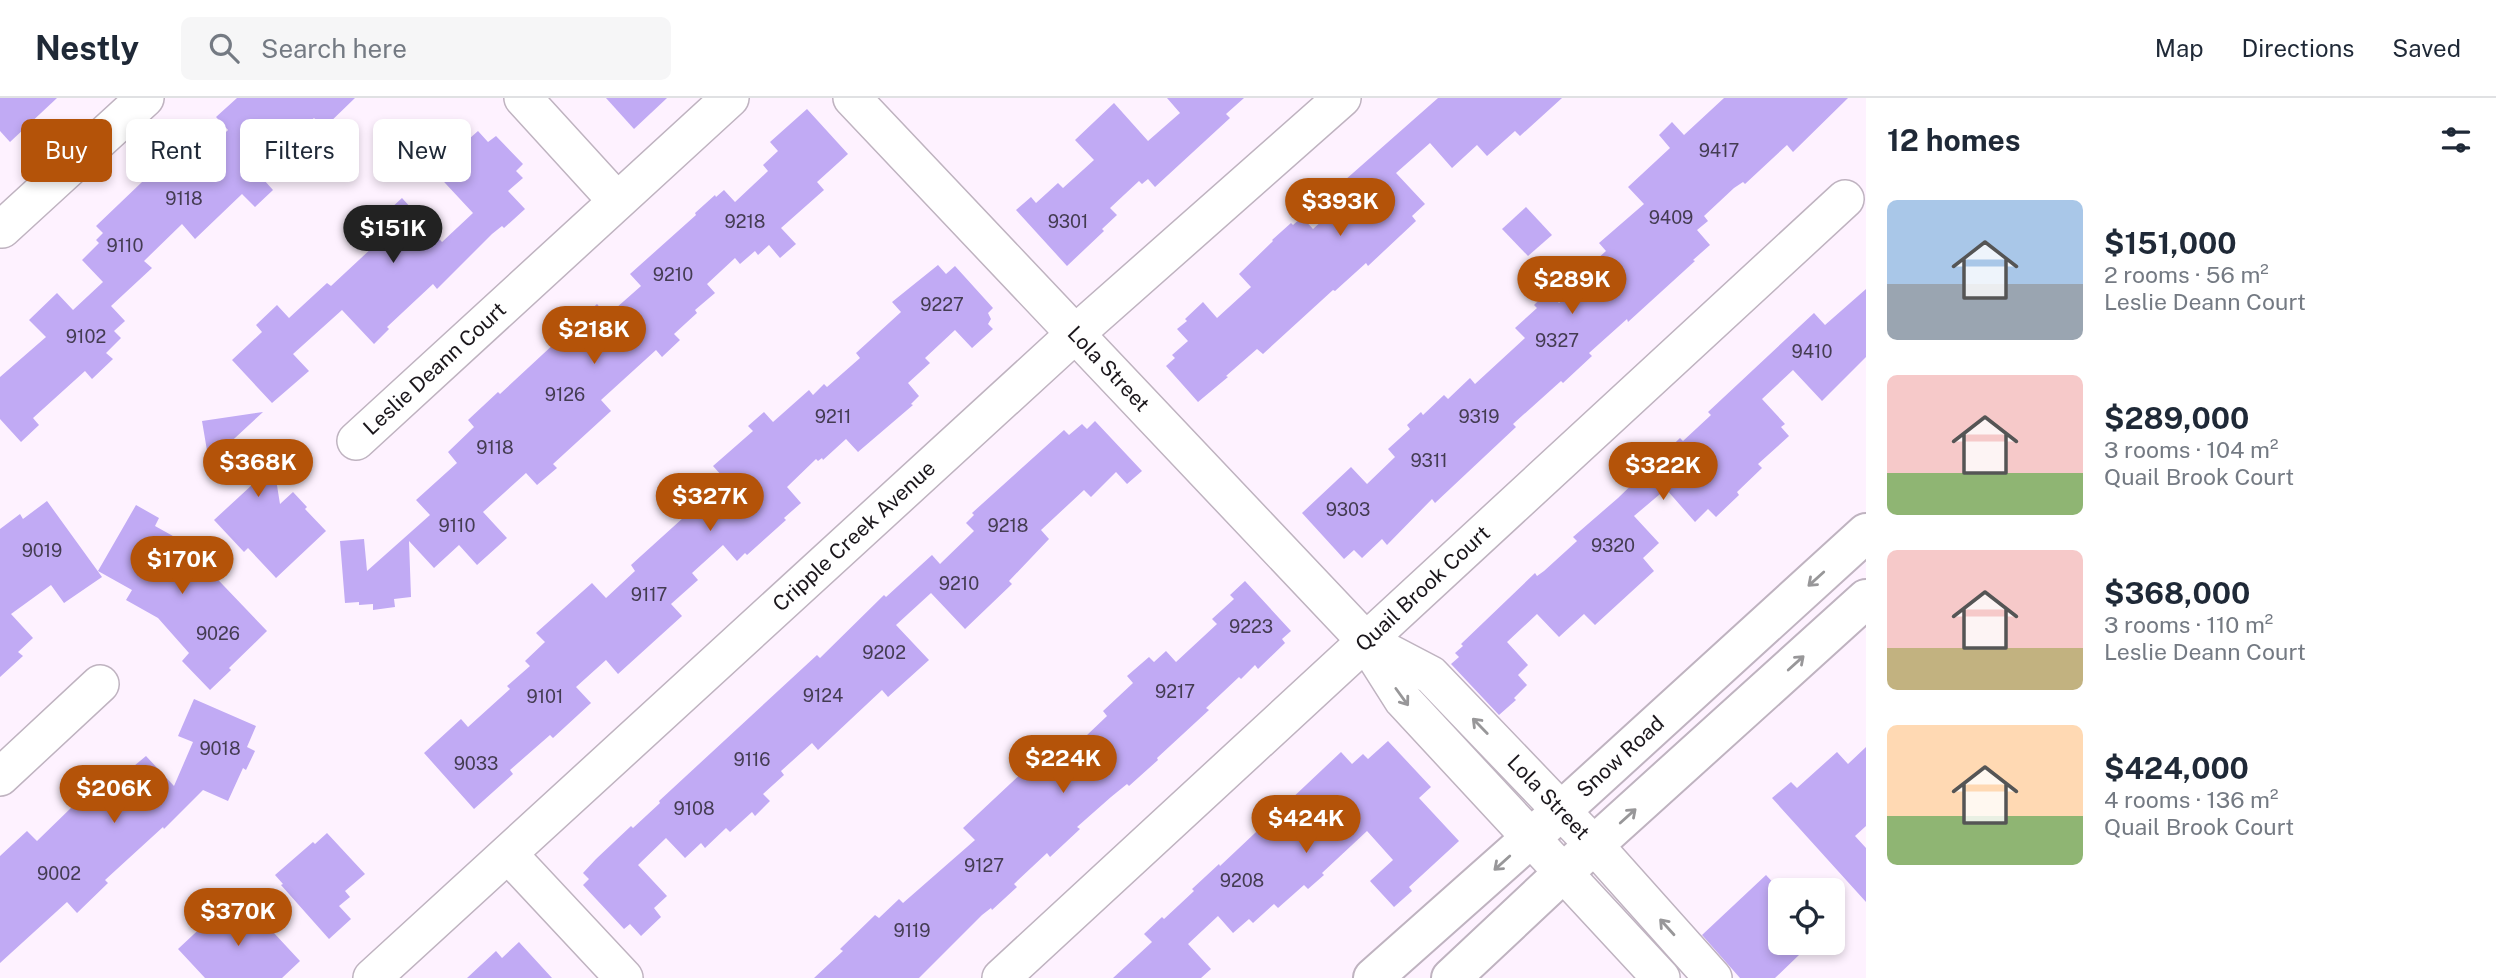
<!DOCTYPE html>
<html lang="en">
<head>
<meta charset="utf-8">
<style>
	:root { --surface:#fff; --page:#f6f6f7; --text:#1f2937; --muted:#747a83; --line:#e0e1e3; --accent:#b45309 }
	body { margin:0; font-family:"Public Sans",sans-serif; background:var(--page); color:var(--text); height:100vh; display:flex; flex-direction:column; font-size:26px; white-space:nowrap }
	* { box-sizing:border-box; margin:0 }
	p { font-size:23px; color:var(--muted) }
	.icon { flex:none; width:38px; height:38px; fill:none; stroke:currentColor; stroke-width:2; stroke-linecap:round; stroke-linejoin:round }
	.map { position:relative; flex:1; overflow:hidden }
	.side { display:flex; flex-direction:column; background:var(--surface); width:630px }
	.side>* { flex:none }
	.guide { position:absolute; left:21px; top:21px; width:665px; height:63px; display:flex; gap:14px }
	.controls { position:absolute; left:1768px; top:780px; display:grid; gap:14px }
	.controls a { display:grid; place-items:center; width:77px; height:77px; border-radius:10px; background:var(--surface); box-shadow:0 4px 10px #0003; font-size:35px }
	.price { position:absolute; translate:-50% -60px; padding:0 16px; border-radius:24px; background:var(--accent); color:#fff; font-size:23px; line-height:46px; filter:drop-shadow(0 2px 4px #0008) }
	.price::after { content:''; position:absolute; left:50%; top:42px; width:21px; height:16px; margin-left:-10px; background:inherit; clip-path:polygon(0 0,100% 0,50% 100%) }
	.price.active { background:#222; color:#fff }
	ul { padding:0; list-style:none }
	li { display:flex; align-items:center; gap:21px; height:175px; padding:0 21px }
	li span { display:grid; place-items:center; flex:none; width:196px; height:140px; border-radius:10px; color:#555 }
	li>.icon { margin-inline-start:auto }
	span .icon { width:84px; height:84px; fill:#fffc; stroke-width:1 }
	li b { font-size:30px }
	h2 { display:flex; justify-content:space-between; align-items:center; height:84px; padding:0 21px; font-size:30px }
	.tag { padding:0 24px; border-radius:10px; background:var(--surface); box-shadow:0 4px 10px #0003; font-size:24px; line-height:63px }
	.tag.active { background:var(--accent); color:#fff }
	header { display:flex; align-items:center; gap:42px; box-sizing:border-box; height:98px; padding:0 35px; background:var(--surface); border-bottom:2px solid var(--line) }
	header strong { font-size:33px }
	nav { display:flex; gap:38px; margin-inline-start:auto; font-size:24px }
	.search { width:490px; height:63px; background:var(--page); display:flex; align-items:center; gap:18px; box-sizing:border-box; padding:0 24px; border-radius:10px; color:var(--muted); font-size:26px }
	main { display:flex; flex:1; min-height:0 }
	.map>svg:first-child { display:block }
</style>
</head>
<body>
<header>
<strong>Nestly</strong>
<div class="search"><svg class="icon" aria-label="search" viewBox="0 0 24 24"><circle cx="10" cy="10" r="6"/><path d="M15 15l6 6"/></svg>Search here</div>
<nav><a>Map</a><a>Directions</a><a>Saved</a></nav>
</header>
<main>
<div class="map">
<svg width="1866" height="880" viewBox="0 0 1866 880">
	<rect width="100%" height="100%" fill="#fef2ff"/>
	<g fill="#c1aaf4">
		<path d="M 0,0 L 57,0 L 10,44 L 0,33 Z"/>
		<path d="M 237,0 L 355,0 L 324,30 L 314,20 L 275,57 L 282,65 L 264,82 L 273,92 L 255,109 L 242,96 L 195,141 L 182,126 L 144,163 L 152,170 L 111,208 L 125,223 L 114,233 L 121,240 L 106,255 L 113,261 L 92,281 L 85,273 L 33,320 L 39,327 L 21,344 L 0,321 L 0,279 L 46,239 L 29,222 L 57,195 L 73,212 L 103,184 L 82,162 L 99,145 L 96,142 L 103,135 L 96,128 L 165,62 L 175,73 L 189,60 L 194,65 L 228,32 L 216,19 Z"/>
		<path d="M 606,0 L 667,0 L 634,31 Z"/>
		<path d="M 1167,0 L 1244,0 L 1226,16 L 1230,20 L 1155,89 L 1148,81 L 1142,86 L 1139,83 L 1110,110 L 1117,117 L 1102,131 L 1104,133 L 1067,168 L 1016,112 L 1031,99 L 1036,105 L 1058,85 L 1063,90 L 1094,62 L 1075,42 L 1114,5 L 1148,43 L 1180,15 Z"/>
		<path d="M 1438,0 L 1562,0 L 1520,38 L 1515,33 L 1487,58 L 1477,47 L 1452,70 L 1430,45 L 1396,75 L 1425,106 L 1412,118 L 1416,123 L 1368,168 L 1366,165 L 1335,193 L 1333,192 L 1263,256 L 1257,251 L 1226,278 L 1228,279 L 1198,304 L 1166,268 L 1175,260 L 1172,257 L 1188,243 L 1177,231 L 1187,223 L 1185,221 L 1203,204 L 1217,220 L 1251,189 L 1239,176 L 1273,143 L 1272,142 L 1291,125 L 1293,127 L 1302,119 L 1313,131 L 1346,101 L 1336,90 Z"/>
		<path d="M 1724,0 L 1848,0 L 1793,54 L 1787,47 L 1745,86 L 1743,84 L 1734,90 L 1704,118 L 1708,123 L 1697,132 L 1710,147 L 1693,162 L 1695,163 L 1628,224 L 1627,221 L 1589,255 L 1592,258 L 1563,285 L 1561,283 L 1513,326 L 1516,329 L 1435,405 L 1432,401 L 1387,447 L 1382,441 L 1362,460 L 1354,452 L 1344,461 L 1302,415 L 1351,369 L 1367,386 L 1395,359 L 1388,351 L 1410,331 L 1407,327 L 1421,314 L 1423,317 L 1444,297 L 1448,301 L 1470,280 L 1475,286 L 1525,240 L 1515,230 L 1537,210 L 1534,207 L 1548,193 L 1559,205 L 1589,177 L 1585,172 L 1606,153 L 1599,145 L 1644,106 L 1628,89 L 1670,50 L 1659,37 L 1672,24 L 1684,37 Z"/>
		<path d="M 807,11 L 848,56 L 817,84 L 824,92 L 781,130 L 796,146 L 780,160 L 769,147 L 758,157 L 755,153 L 740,166 L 735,160 L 707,186 L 715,195 L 695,212 L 697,215 L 674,236 L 680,242 L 662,259 L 656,252 L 601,302 L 611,313 L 553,366 L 557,370 L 537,387 L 526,375 L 483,414 L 507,440 L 477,467 L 459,447 L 434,470 L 409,443 L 411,499 L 394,501 L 395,509 L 373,512 L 373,506 L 359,507 L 359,504 L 345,505 L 340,443 L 364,441 L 367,473 L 430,417 L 416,402 L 457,365 L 448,354 L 474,329 L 468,322 L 498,294 L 500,296 L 597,206 L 607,218 L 641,188 L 630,176 L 696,117 L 695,115 L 715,97 L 716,99 L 724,92 L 735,104 L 768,73 L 763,67 L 778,53 L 770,44 Z"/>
		<path d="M 478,33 L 488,44 L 496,38 L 523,66 L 516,73 L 523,80 L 508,93 L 525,111 L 504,130 L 502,128 L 492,136 L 437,191 L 433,186 L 387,229 L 389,231 L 374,246 L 342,212 L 293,256 L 309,273 L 272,305 L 232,262 L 262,234 L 256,227 L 277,207 L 289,220 L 327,185 L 331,188 L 374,148 L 363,136 L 402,100 L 442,144 L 473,115 L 432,71 L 459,46 L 461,48 Z"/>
		<path d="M 1526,109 L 1552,137 L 1528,158 L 1502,131 Z"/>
		<path d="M 938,167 L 946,176 L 955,168 L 993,210 L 988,215 L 991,221 L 988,226 L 993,231 L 972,250 L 955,232 L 925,260 L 930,265 L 908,285 L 919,298 L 911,306 L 913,307 L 858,354 L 846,341 L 823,362 L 822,360 L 818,363 L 816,361 L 787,389 L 801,405 L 784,420 L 786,422 L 747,457 L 745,455 L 737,463 L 723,447 L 692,475 L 698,482 L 671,506 L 682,518 L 618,576 L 606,562 L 576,589 L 591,605 L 553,640 L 550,637 L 510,672 L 513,676 L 474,711 L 424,655 L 461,621 L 468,629 L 510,591 L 507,588 L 530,568 L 525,563 L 545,544 L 536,535 L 592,485 L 606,500 L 635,473 L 631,467 L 694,410 L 690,406 L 722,378 L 713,368 L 753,333 L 748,328 L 764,314 L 773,324 L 809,292 L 813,297 L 824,286 L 827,289 L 860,260 L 856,255 L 901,214 L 892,204 Z"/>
		<path d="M 1866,191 L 1866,259 L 1822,303 L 1793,272 L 1762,301 L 1785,326 L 1781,329 L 1789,338 L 1758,366 L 1762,370 L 1737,394 L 1739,397 L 1716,419 L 1708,411 L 1695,424 L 1666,391 L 1634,418 L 1659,445 L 1643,460 L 1654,473 L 1595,527 L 1584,516 L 1559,539 L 1537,516 L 1507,544 L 1528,567 L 1518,577 L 1527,587 L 1514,600 L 1516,602 L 1499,617 L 1451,566 L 1459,559 L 1455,555 L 1463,548 L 1461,546 L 1535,475 L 1537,478 L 1544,473 L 1577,443 L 1573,439 L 1618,400 L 1680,340 L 1683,343 L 1711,317 L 1708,314 L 1814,215 L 1825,227 Z"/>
		<path d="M 263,314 L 222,352 L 270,344 L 280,406 L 293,394 L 307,409 L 305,411 L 326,433 L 276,480 L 248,450 L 244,454 L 214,422 L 267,373 L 212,382 L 202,323 Z"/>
		<path d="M 1095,323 L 1142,373 L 1127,386 L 1116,374 L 1091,399 L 1084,392 L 1041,432 L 1049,441 L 1009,483 L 1012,486 L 965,531 L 931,495 L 896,527 L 929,562 L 888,599 L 882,592 L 818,652 L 812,645 L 781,673 L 784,677 L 763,696 L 770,703 L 755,718 L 752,714 L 730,734 L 726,730 L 705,750 L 701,745 L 685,760 L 666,740 L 638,767 L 667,798 L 654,810 L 661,819 L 641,838 L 630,826 L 624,831 L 583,787 L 589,781 L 583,775 L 596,761 L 631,728 L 633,730 L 660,705 L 659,703 L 817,557 L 820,560 L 884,497 L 886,499 L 932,457 L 940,466 L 974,433 L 966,425 L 974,417 L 972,415 L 1064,332 L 1069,337 L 1082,326 L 1087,331 Z"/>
		<path d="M 47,403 L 102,479 L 64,505 L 51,487 L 11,516 L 33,540 L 18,554 L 23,558 L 0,579 L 0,431 L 20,416 L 23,421 Z"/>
		<path d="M 136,407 L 159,420 L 155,428 L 207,457 L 202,465 L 267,533 L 229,570 L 231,572 L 210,592 L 182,563 L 189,555 L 158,520 L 126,502 L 132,492 L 98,473 Z"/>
		<path d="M 1245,483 L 1291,533 L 1282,541 L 1285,545 L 1258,571 L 1255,567 L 1241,581 L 1239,579 L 1206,610 L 1209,612 L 1157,660 L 1158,662 L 1129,688 L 1127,686 L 1111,699 L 1077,729 L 1080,731 L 1050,759 L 1047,755 L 1014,786 L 1017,789 L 992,812 L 991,810 L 982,817 L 919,880 L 814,880 L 843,853 L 840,851 L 875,817 L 879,820 L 899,801 L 903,805 L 975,742 L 963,730 L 1040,658 L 1055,675 L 1090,643 L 1086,638 L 1107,618 L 1103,613 L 1133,585 L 1127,578 L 1149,559 L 1154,564 L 1166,553 L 1176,564 L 1217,526 L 1212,521 L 1234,501 L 1230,497 Z"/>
		<path d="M 194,601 L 256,628 L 247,649 L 255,653 L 246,672 L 243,670 L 228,703 L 203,692 L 164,731 L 163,729 L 105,782 L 108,785 L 77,815 L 67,804 L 0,865 L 0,758 L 27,733 L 37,743 L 73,708 L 64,699 L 87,678 L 99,691 L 118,674 L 122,678 L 146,658 L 174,688 L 193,644 L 178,638 Z"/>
		<path d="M 1388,643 L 1431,689 L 1419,700 L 1459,743 L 1409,789 L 1412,793 L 1394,809 L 1370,783 L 1393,762 L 1367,733 L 1322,775 L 1324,777 L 1308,791 L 1304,787 L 1278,810 L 1274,806 L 1253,825 L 1249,821 L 1233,835 L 1218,818 L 1188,846 L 1211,871 L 1201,880 L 1113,880 L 1152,844 L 1144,836 L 1162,819 L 1164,821 L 1194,793 L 1192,791 L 1219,766 L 1220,768 L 1341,654 L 1352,666 L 1363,656 L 1368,661 Z"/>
		<path d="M 1866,649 L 1866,728 L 1855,738 L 1866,750 L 1866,804 L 1772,700 L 1791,684 L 1797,690 L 1837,654 L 1848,666 Z"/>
		<path d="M 327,735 L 365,776 L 345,793 L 350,799 L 339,808 L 351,821 L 329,841 L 281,787 L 283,786 L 275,777 L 313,744 L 315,746 Z"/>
		<path d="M 1766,777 L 1780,792 L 1780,845 L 1789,845 L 1799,857 L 1775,880 L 1740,880 L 1702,837 Z"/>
		<path d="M 246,805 L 300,863 L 282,880 L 205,880 L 178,851 L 224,808 L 233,817 Z"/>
		<path d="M 519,844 L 552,880 L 467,880 L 496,853 L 502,860 Z"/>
	</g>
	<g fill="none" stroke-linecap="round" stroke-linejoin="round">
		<g stroke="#bfb3c0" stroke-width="40">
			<g id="minor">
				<path d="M 523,0 L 617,103"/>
				<path id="s1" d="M 852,0 L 1365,542 L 1403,602 L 1661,880"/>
				<path d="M 2,131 L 145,0"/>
				<path id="s2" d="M 356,343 L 730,0"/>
				<path id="s3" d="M 1366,543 L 1431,577 L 1595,748 L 1713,880"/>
				<path d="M 0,679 L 100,586"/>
				<path d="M 508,756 L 624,880"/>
				<path id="s4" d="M 372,880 L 1075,236 L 1342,0"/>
				<path id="s5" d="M 1001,880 L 1845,101"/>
			</g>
		</g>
		<g stroke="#bfb3c0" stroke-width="42">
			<g id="major">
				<path id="s6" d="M 1373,880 L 1561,713 L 1866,435"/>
				<path d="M 1451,880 L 1563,775 L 1866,501"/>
			</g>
		</g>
		<use href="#minor" stroke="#fff" stroke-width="37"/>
		<use href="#major" stroke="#fff" stroke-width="38"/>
	</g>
	<defs><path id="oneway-shaft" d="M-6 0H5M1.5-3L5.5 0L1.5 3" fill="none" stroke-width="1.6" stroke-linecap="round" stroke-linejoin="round" transform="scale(1.75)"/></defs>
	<g stroke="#989799">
		<use href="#oneway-shaft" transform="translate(1816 481) rotate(138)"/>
		<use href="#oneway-shaft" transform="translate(1796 565) rotate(-42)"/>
		<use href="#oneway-shaft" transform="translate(1402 599) rotate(54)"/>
		<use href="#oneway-shaft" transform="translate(1480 628) rotate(-134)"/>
		<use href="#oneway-shaft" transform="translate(1628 718) rotate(-42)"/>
		<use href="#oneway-shaft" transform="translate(1502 765) rotate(138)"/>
		<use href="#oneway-shaft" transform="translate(1667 829) rotate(-132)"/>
	</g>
	<g text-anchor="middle" stroke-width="5" stroke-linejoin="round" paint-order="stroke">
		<g font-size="18" fill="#443c52">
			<text x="1719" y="59">9417</text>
			<text x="184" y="107">9118</text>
			<text x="1671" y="126">9409</text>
			<text x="745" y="130">9218</text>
			<text x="1068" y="130">9301</text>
			<text x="125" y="154">9110</text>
			<text x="673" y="183">9210</text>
			<text x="942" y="213">9227</text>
			<text x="86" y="245">9102</text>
			<text x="1557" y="249">9327</text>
			<text x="1812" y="260">9410</text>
			<text x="565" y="303">9126</text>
			<text x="833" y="325">9211</text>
			<text x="1479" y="325">9319</text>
			<text x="495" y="356">9118</text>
			<text x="1429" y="369">9311</text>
			<text x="1348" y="418">9303</text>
			<text x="457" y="434">9110</text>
			<text x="1008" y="434">9218</text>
			<text x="1613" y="454">9320</text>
			<text x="42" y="459">9019</text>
			<text x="959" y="492">9210</text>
			<text x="649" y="503">9117</text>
			<text x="1251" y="535">9223</text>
			<text x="218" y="542">9026</text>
			<text x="884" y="561">9202</text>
			<text x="1175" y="600">9217</text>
			<text x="823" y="604">9124</text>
			<text x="545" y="605">9101</text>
			<text x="220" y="657">9018</text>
			<text x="752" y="668">9116</text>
			<text x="476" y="672">9033</text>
			<text x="694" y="717">9108</text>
			<text x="984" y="774">9127</text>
			<text x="59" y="782">9002</text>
			<text x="1242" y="789">9208</text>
			<text x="912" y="839">9119</text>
		</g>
		<g font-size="21" fill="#1b171c" stroke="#fef2ff">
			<text dy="7" stroke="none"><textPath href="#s2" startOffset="107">Leslie Deann Court</textPath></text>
			<text dy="7" stroke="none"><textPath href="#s1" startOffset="373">Lola Street</textPath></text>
			<text dy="7" stroke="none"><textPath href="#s4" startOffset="654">Cripple Creek Avenue</textPath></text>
			<text dy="7" stroke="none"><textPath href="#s5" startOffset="574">Quail Brook Court</textPath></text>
			<text dy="7" stroke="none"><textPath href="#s6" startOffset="332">Snow Road</textPath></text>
			<text dy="7" stroke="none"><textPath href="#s3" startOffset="243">Lola Street</textPath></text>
		</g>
	</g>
</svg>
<div class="controls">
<a><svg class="icon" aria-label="locate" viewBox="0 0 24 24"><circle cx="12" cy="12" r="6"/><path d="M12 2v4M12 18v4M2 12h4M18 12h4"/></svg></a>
</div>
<b class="price" style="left:1340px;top:140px">$393K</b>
<b class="price active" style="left:393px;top:167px">$151K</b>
<b class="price" style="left:1572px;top:218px">$289K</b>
<b class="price" style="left:594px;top:268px">$218K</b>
<b class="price" style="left:258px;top:401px">$368K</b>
<b class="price" style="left:1663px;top:404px">$322K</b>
<b class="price" style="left:710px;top:435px">$327K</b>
<b class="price" style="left:182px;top:498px">$170K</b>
<b class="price" style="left:1063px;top:697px">$224K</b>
<b class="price" style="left:114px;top:727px">$206K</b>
<b class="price" style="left:1306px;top:757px">$424K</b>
<b class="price" style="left:238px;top:850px">$370K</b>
<div class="guide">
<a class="tag active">Buy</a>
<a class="tag">Rent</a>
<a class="tag">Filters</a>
<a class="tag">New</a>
</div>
</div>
<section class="side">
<h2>12 homes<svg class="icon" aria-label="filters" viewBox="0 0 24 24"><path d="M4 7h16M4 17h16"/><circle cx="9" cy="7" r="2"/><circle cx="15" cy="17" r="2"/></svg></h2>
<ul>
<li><span style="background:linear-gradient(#a9c7e8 60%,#9aa5b1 0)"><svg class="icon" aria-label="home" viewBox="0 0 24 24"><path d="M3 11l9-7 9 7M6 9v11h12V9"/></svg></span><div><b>$151,000</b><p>2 rooms · 56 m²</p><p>Leslie Deann Court</p></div></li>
<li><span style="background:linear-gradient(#f6c9c9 70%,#8fb573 0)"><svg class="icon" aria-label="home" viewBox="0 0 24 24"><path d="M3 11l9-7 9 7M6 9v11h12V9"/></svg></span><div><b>$289,000</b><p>3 rooms · 104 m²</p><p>Quail Brook Court</p></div></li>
<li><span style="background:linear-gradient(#f6c9c9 70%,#c2b280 0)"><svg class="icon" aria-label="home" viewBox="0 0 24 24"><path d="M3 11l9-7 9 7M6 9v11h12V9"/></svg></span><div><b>$368,000</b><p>3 rooms · 110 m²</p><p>Leslie Deann Court</p></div></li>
<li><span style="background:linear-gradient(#ffd9b3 65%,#8fb573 0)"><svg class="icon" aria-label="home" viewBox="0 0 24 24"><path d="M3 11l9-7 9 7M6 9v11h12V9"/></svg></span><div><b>$424,000</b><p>4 rooms · 136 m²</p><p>Quail Brook Court</p></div></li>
</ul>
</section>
</main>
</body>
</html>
